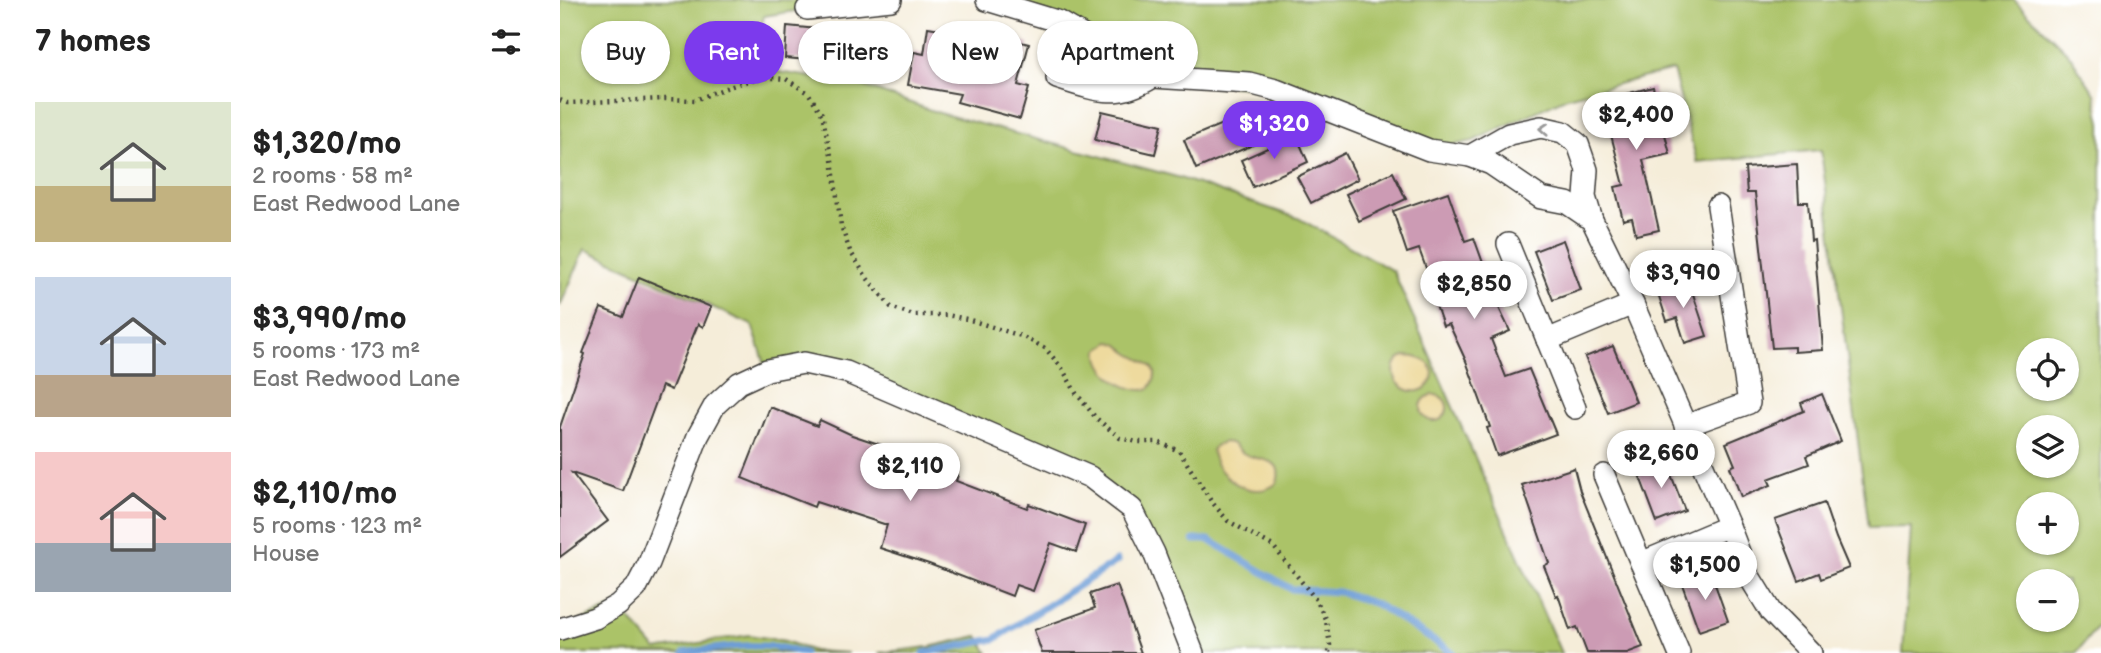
<!DOCTYPE html>
<html lang="en">
<head>
<meta charset="utf-8">
<style>
	:root { --surface:#fff; --page:#f2f2f2; --text:#222; --muted:#767676; --accent:#7c3aed }
	body { margin:0; font-family:"Balsamiq Sans",sans-serif; background:var(--page); color:var(--text); height:100vh; display:flex; flex-direction:column; font-size:26px; white-space:nowrap }
	* { box-sizing:border-box; margin:0 }
	p { font-size:23px; color:var(--muted) }
	.icon { flex:none; width:38px; height:38px; fill:none; stroke:currentColor; stroke-width:2; stroke-linecap:round; stroke-linejoin:round }
	.map { position:relative; flex:1; overflow:hidden }
	.sheet { display:flex; flex-direction:column; background:var(--surface); width:560px }
	.sheet>* { flex:none }
	.guide { position:absolute; left:21px; top:21px; width:665px; height:63px; display:flex; gap:14px }
	.controls { position:absolute; left:1456px; top:338px; display:grid; gap:14px }
	.controls a { display:grid; place-items:center; width:63px; height:63px; border-radius:50%; background:var(--surface); box-shadow:0 2px 5px #0004; font-size:35px }
	.price { position:absolute; translate:-50% -60px; padding:0 16px; border-radius:24px; background:#fff; color:#222; font-size:23px; line-height:46px; filter:drop-shadow(0 2px 4px #0008) }
	.price::after { content:''; position:absolute; left:50%; top:42px; width:21px; height:16px; margin-left:-10px; background:inherit; clip-path:polygon(0 0,100% 0,50% 100%) }
	.price.selected { background:var(--accent); color:#fff }
	ul { padding:0; list-style:none }
	li { display:flex; align-items:center; gap:21px; height:175px; padding:0 35px }
	li span { display:grid; place-items:center; flex:none; width:196px; height:140px; border-radius:0px; color:#555 }
	li>.icon { margin-inline-start:auto }
	span .icon { width:84px; height:84px; fill:#fffc; stroke-width:1 }
	li b { font-size:30px }
	h2 { display:flex; justify-content:space-between; align-items:center; height:84px; padding:0 35px; font-size:30px }
	.pill { padding:0 24px; border-radius:32px; background:var(--surface); box-shadow:0 2px 5px #0004; font-size:24px; line-height:63px }
	.pill.selected { background:var(--accent); color:#fff }
	main { display:flex; flex:1; min-height:0 }
	.map>svg:first-child { display:block }
</style>
</head>
<body>
<main>
<section class="sheet">
<h2>7 homes<svg class="icon" aria-label="filters" viewBox="0 0 24 24"><path d="M4 7h16M4 17h16"/><circle cx="9" cy="7" r="2"/><circle cx="15" cy="17" r="2"/></svg></h2>
<ul>
<li><span style="background:linear-gradient(#dfe7d0 60%,#c2b280 0)"><svg class="icon" aria-label="home" viewBox="0 0 24 24"><path d="M3 11l9-7 9 7M6 9v11h12V9"/></svg></span><div><b>$1,320/mo</b><p>2 rooms · 58 m²</p><p>East Redwood Lane</p></div></li>
<li><span style="background:linear-gradient(#c9d6e8 70%,#b9a48a 0)"><svg class="icon" aria-label="home" viewBox="0 0 24 24"><path d="M3 11l9-7 9 7M6 9v11h12V9"/></svg></span><div><b>$3,990/mo</b><p>5 rooms · 173 m²</p><p>East Redwood Lane</p></div></li>
<li><span style="background:linear-gradient(#f6c9c9 65%,#9aa5b1 0)"><svg class="icon" aria-label="home" viewBox="0 0 24 24"><path d="M3 11l9-7 9 7M6 9v11h12V9"/></svg></span><div><b>$2,110/mo</b><p>5 rooms · 123 m²</p><p>House</p></div></li>
</ul>
</section>
<div class="map">
<svg width="1541" height="653" viewBox="0 0 1541 653">
	<rect width="100%" height="100%" fill="#fff"/>
	<filter id="ink" filterUnits="userSpaceOnUse"><feTurbulence type="fractalNoise" baseFrequency=".0143" numOctaves="2"/><feDisplacementMap in="SourceGraphic" scale="14" xChannelSelector="R" yChannelSelector="G"/><feConvolveMatrix kernelMatrix="1 2 1 2 8 2 1 2 1" color-interpolation-filters="sRGB"/></filter>
	<filter id="wash" filterUnits="userSpaceOnUse"><feTurbulence type="fractalNoise" baseFrequency=".00686" numOctaves="4" result="noise"/><feDisplacementMap in="SourceGraphic" scale="28" xChannelSelector="R" yChannelSelector="G"/><feGaussianBlur stdDeviation="1.57" result="paint"/><feColorMatrix in="noise" values="0 0 0 0 0 0 0 0 0 0 0 0 0 0 0 0 0 1.4 0 .05"/><feComposite in="paint" operator="in"/></filter>
	<g filter="url(#wash)">
		<rect width="100%" height="100%" fill="#f5edd9"/>
		<g fill="#abc368" stroke="#647042" stroke-width="2" fill-rule="evenodd">
			<path d="M 0,0 L 331,0 L 247,9 L 204,16 L 191,68 L 298,84 L 376,112 L 617,177 L 738,218 L 833,271 L 1001,653 L 633,653 L 572,509 L 530,477 L 286,372 L 207,370 L 192,325 L 25,249 L 0,306 Z"/>
			<path d="M 427,0 L 1454,0 L 1508,53 L 1535,94 L 1541,123 L 1541,622 L 1516,653 L 1343,653 L 1351,527 L 1309,528 L 1261,150 L 1137,162 L 1113,70 L 1007,97 L 913,141 L 869,150 L 716,90 L 593,77 L 543,49 ZM 1468,350 L 1507,350 L 1507,388 L 1468,388 ZM 1468,427 L 1507,427 L 1507,466 L 1468,466 ZM 1468,504 L 1507,504 L 1507,542 L 1468,542 ZM 1468,581 L 1507,581 L 1507,620 L 1468,620 Z"/>
			<path d="M 58,605 L 96,650 L 189,635 L 225,641 L 253,651 L 288,653 L 0,653 L 0,629 Z"/>
			<path d="M 418,636 L 428,653 L 318,653 L 369,647 Z"/>
		</g>
		<g fill="#eeda9e" stroke="#857b5d" stroke-width="2">
			<path d="M 550,342 C 560,343 561,348 569,353 C 584,363 606,365 589,389 C 568,395 535,371 539,349 Z"/>
			<path d="M 845,356 C 897,357 865,413 837,382 C 832,372 833,360 845,356 Z"/>
			<circle cx="874" cy="408" r="13"/>
			<path d="M 664,442 C 675,442 675,448 683,453 C 699,463 725,455 717,483 C 692,504 653,474 652,450 L 656,445 Z"/>
		</g>
		<g fill="none" stroke-linecap="round" stroke-linejoin="round">
			<g stroke="#6d9dd6" stroke-width="7">
				<path d="M 634,540 L 649,540 L 731,589 L 779,592 L 816,604 L 893,653"/>
				<path d="M 124,653 C 166,647 202,640 244,653"/>
				<path d="M 364,653 L 435,639 L 557,561"/>
			</g>
		</g>
		<g id="blocks">
			<g fill="#cc9bb4">
				<path d="M 227,26 L 288,32 L 285,63 L 225,58 Z"/>
				<path d="M 368,27 L 416,35 L 417,31 L 469,44 L 458,85 L 469,88 L 460,119 L 397,102 L 400,94 L 348,85 L 354,52 L 364,54 Z"/>
				<path d="M 1093,87 L 1110,154 L 1083,160 L 1099,230 L 1076,235 L 1072,218 L 1063,220 L 1055,187 L 1064,185 L 1042,100 Z"/>
				<path d="M 542,111 L 602,125 L 595,154 L 535,140 Z"/>
				<path d="M 681,116 L 693,145 L 636,169 L 624,140 Z"/>
				<path d="M 736,135 L 748,162 L 693,187 L 681,160 Z"/>
				<path d="M 785,153 L 798,179 L 751,203 L 737,177 Z"/>
				<path d="M 1237,164 L 1239,202 L 1248,202 L 1251,241 L 1254,240 L 1263,350 L 1234,352 L 1234,347 L 1212,348 L 1195,193 L 1187,193 L 1185,168 Z"/>
				<path d="M 833,172 L 846,199 L 799,221 L 786,194 Z"/>
				<path d="M 888,192 L 905,241 L 914,238 L 940,310 L 950,331 L 931,339 L 946,377 L 969,369 L 996,434 L 937,456 L 927,428 L 930,427 L 906,361 L 889,324 L 883,326 L 872,294 L 875,293 L 859,249 L 847,253 L 833,211 Z"/>
				<path d="M 1003,240 L 1021,290 L 993,300 L 974,251 Z"/>
				<path d="M 79,277 L 151,307 L 143,327 L 138,324 L 111,390 L 102,386 L 63,491 L 12,473 L 48,521 L 0,557 L 0,427 L 25,354 L 23,353 L 41,308 L 63,317 Z"/>
				<path d="M 1128,279 L 1147,336 L 1125,343 L 1117,318 L 1107,321 L 1097,290 Z"/>
				<path d="M 1053,346 L 1076,402 L 1048,413 L 1025,357 Z"/>
				<path d="M 1262,394 L 1281,441 L 1246,456 L 1249,464 L 1208,479 L 1211,485 L 1181,497 L 1170,467 L 1175,465 L 1166,443 L 1244,411 L 1241,403 Z"/>
				<path d="M 210,407 L 257,426 L 260,420 L 292,435 L 360,458 L 359,462 L 398,475 L 396,481 L 467,508 L 469,504 L 525,525 L 516,552 L 491,543 L 473,591 L 456,585 L 452,596 L 369,564 L 320,548 L 327,525 L 256,502 L 254,507 L 182,478 Z"/>
				<path d="M 1105,459 L 1125,511 L 1097,522 L 1077,469 Z"/>
				<path d="M 1014,468 L 1020,491 L 1083,647 L 1067,653 L 1027,653 L 1017,627 L 1010,630 L 998,595 L 996,596 L 984,566 L 989,563 L 962,485 Z"/>
				<path d="M 1264,503 L 1276,538 L 1289,568 L 1261,579 L 1259,573 L 1239,581 L 1215,520 Z"/>
				<path d="M 1151,573 L 1168,621 L 1139,631 L 1122,584 Z"/>
				<path d="M 557,585 L 581,653 L 482,653 L 474,630 L 535,608 L 530,594 Z"/>
			</g>
		</g>
	</g>
	<g filter="url(#ink)">
		<use href="#blocks" fill-opacity="0" stroke="#3d3b38" stroke-width="2"/>
		<g fill="none" stroke-linecap="round" stroke-linejoin="round">
			<g stroke="#3d3b38" stroke-width="24">
				<g id="minor">
					<path d="M 427,0 L 500,22 L 593,77 L 689,83 L 716,90 L 869,150 L 910,156 L 931,164 L 981,198 L 1007,203 L 1032,220"/>
					<path d="M 247,9 L 331,0"/>
					<path d="M 511,29 L 497,78 C 535,90 556,100 593,77"/>
					<path d="M 910,156 L 949,134 L 981,127 L 1003,132 L 1018,144 L 1027,170 L 1025,197 L 1032,220 L 1073,304 L 1169,526 L 1187,573 L 1211,612 L 1251,653"/>
					<path d="M 948,244 L 1015,408"/>
					<path d="M 987,340 L 1073,304"/>
					<path d="M 1125,426 L 1189,403 L 1158,206"/>
					<path d="M 1044,475 L 1119,653"/>
					<path d="M 1081,563 L 1169,526"/>
					<path d="M 0,629 L 35,618 L 58,605 L 76,588 L 89,563 L 138,436 L 155,405 L 179,383 L 207,370 L 244,363 L 286,372 L 530,477 L 572,509 L 594,553 L 633,653"/>
				</g>
			</g>
			<path stroke="#3d3b38" stroke-width="4.5" stroke-dasharray="2 5" stroke-linecap="butt" d="M 0,100 L 7,103 L 105,99 L 135,100 L 166,88 L 201,77 L 226,79 L 249,94 L 262,114 L 272,160 L 281,226 L 290,251 L 307,278 L 331,307 L 353,315 L 387,315 L 407,319 L 461,336 L 485,348 L 502,368 L 516,393 L 536,418 L 560,438 L 577,442 L 598,442 L 619,451 L 651,501 L 668,521 L 713,546 L 757,601 L 766,621 L 770,645 L 769,653"/>
			<use href="#minor" stroke="#fff" stroke-width="21"/>
		</g>
		<defs><path id="oneway-chevron" d="M-2-3.5L2.5 0L-2 3.5" fill="none" stroke-width="1.6" stroke-linecap="round" stroke-linejoin="round" transform="scale(1.75)"/></defs>
		<use stroke="#999" href="#oneway-chevron" transform="translate(984 129) rotate(-177)"/>
	</g>
</svg>
<div class="controls">
<a><svg class="icon" aria-label="locate" viewBox="0 0 24 24"><circle cx="12" cy="12" r="6"/><path d="M12 2v4M12 18v4M2 12h4M18 12h4"/></svg></a>
<a><svg class="icon" aria-label="layers" viewBox="0 0 24 24"><path d="M12 4l9 5-9 5-9-5zM3 14l9 5 9-5"/></svg></a>
<a>+</a>
<a>−</a>
</div>
<b class="price" style="left:1076px;top:152px">$2,400</b>
<b class="price selected" style="left:714px;top:161px">$1,320</b>
<b class="price" style="left:1123px;top:310px">$3,990</b>
<b class="price" style="left:914px;top:321px">$2,850</b>
<b class="price" style="left:1101px;top:490px">$2,660</b>
<b class="price" style="left:350px;top:503px">$2,110</b>
<b class="price" style="left:1145px;top:602px">$1,500</b>
<div class="guide">
<a class="pill">Buy</a>
<a class="pill selected">Rent</a>
<a class="pill">Filters</a>
<a class="pill">New</a>
<a class="pill">Apartment</a>
</div>
</div>
</main>
</body>
</html>
